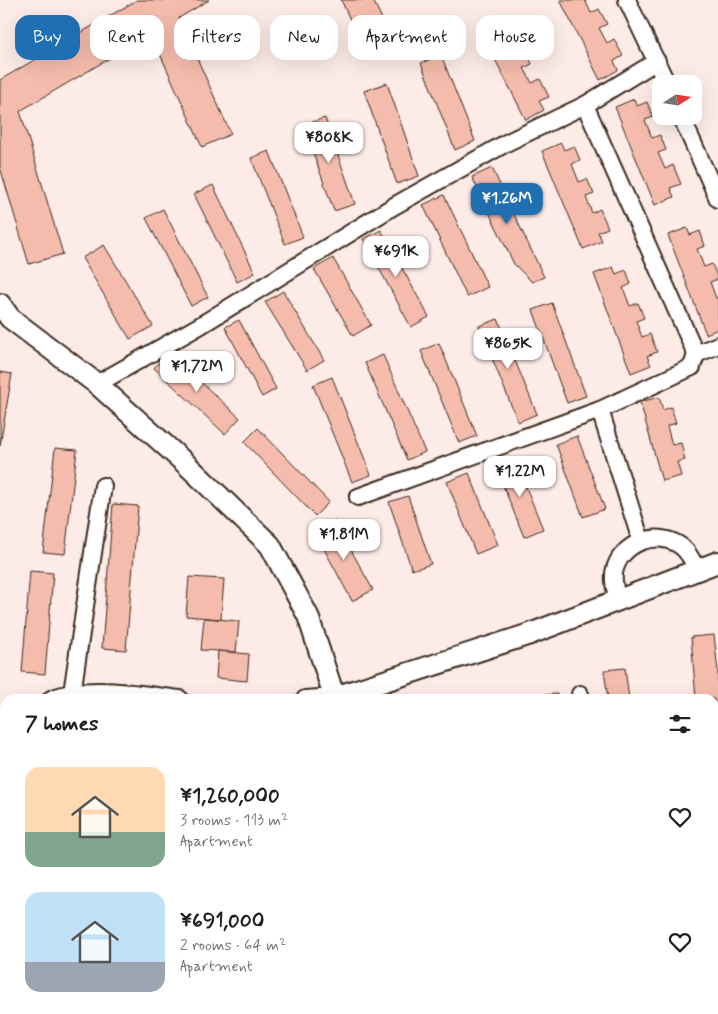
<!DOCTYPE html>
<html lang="en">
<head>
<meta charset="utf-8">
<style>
	:root { --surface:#fff; --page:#f6f6f6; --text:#202124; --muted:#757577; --accent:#1f6fb2 }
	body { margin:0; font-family:Mynerve,sans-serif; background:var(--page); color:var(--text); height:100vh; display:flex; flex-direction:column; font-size:19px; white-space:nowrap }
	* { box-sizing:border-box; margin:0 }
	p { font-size:16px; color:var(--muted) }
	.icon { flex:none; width:28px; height:28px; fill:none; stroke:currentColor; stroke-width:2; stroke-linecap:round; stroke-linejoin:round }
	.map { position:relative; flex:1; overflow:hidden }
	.sheet { position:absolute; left:0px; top:694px; width:719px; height:321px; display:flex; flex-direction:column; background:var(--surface); border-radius:15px 15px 0 0; box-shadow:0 5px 20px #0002 }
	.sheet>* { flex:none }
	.top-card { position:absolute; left:15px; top:15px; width:689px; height:45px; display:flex; gap:10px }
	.needle { width:32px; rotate:78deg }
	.fabs { position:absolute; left:652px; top:75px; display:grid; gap:10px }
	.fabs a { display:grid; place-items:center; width:50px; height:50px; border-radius:10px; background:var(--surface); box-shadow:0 5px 20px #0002; font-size:25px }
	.price { position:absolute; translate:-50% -42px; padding:0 11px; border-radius:10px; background:#fff; color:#222; font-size:16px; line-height:32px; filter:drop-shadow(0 1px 2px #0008) }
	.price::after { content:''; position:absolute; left:50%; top:30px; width:15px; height:11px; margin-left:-8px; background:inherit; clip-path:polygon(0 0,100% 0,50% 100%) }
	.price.active { background:var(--accent); color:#fff }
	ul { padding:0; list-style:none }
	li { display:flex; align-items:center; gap:15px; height:125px; padding:0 25px }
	li span { display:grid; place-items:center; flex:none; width:140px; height:100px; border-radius:15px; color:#555 }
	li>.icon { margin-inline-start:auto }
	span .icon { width:60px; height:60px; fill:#fffc; stroke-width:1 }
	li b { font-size:21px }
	h2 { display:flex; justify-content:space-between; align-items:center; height:60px; padding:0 25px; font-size:21px }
	.chip { padding:0 18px; border-radius:15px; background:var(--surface); box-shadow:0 5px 20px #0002; font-size:18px; line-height:45px }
	.chip.active { background:var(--accent); color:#fff }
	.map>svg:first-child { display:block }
</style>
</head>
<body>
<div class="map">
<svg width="718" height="1014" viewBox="0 0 718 1014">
	<rect width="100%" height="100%" fill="#fcebe6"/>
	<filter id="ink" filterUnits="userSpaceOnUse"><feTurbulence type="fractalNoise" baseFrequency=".02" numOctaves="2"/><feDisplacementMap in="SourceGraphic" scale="10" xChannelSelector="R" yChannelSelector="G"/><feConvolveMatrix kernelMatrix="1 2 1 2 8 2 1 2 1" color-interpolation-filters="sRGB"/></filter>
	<g filter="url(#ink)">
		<g fill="#f5bcad" stroke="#3b2a1e">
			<path d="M 137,0 L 209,0 L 179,18 L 231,134 L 202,147 L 151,34 L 20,111 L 63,254 L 29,264 L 0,167 L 0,80 Z"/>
			<path d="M 341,0 L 373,0 L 392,40 L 365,52 Z"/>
			<path d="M 560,0 L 585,0 L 591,13 L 599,9 L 607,24 L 599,28 L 607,43 L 614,39 L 623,56 L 614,61 L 618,70 L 600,80 Z"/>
			<path d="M 496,16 L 499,23 L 509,18 L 516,32 L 508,36 L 517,53 L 525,49 L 532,64 L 524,68 L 532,83 L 540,79 L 549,97 L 539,101 L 544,110 L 526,120 L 478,26 Z"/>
			<path d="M 441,55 L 475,141 L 455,150 L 421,63 Z"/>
			<path d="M 387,83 L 419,176 L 397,184 L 364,91 Z"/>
			<path d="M 634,99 L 637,106 L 647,102 L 653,117 L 645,120 L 652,138 L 660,135 L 666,150 L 658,153 L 665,169 L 673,165 L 681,184 L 670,188 L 674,197 L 655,205 L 615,107 Z"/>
			<path d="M 325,118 L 355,204 L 334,211 L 303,125 Z"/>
			<path d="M 561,143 L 564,150 L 574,146 L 580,160 L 572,164 L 579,182 L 587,179 L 594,194 L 586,197 L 592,213 L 600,209 L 608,228 L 598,232 L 602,241 L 583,249 L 542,151 Z"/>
			<path d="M 269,151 L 303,237 L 285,244 L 251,158 Z"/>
			<path d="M 492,168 L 544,277 L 532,282 L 514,264 L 472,177 Z"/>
			<path d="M 213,185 L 255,273 L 237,282 L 194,194 Z"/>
			<path d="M 444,195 L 488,287 L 467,297 L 423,205 Z"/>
			<path d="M 163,209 L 208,297 L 191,306 L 146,218 Z"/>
			<path d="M 687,228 L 690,235 L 700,231 L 705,246 L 697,249 L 704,267 L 712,264 L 718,279 L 710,282 L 716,298 L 718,298 L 718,329 L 706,334 L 668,235 Z"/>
			<path d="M 381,230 L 429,317 L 411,327 L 363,239 Z"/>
			<path d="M 104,245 L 153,326 L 130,339 L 82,258 Z"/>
			<path d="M 333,258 L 371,325 L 353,336 L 314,269 Z"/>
			<path d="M 613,267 L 616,274 L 626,270 L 631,284 L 623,288 L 630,306 L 638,303 L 644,318 L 636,321 L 642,337 L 650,334 L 657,352 L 647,356 L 651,365 L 631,373 L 594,274 Z"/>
			<path d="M 283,291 L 324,360 L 307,370 L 265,302 Z"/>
			<path d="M 552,303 L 586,396 L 567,403 L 533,310 Z"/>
			<path d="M 498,319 L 537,414 L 518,422 L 479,326 Z"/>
			<path d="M 239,320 L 276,389 L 262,397 L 225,327 Z"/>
			<path d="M 439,343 L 477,436 L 459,443 L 421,351 Z"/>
			<path d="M 168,352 L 240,418 L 225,434 L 154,368 Z"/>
			<path d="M 383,355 L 425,452 L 407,460 L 365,363 Z"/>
			<path d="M 0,372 L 12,374 L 0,446 Z"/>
			<path d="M 332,377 L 371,475 L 352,482 L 313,385 Z"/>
			<path d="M 659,397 L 663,410 L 671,407 L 676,423 L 667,426 L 672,445 L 681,443 L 685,460 L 677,462 L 681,476 L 662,481 L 640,402 Z"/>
			<path d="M 258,428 L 329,502 L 315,516 L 244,442 Z"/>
			<path d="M 577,436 L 605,509 L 583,517 L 556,444 Z"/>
			<path d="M 55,448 L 77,450 L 65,554 L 43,552 Z"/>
			<path d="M 515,460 L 543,529 L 524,537 L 496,468 Z"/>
			<path d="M 469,473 L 498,545 L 476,554 L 447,482 Z"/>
			<path d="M 408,496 L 431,564 L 412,570 L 389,502 Z"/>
			<path d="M 113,504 L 138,506 L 126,650 L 102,648 Z"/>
			<path d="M 335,521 L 373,590 L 352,601 L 315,532 Z"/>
			<path d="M 30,571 L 53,573 L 45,674 L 22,672 Z"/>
			<path d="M 189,577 L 224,579 L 221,619 L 186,616 Z"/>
			<path d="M 204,618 L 239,621 L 236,652 L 201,650 Z"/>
			<path d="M 714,635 L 718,672 L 718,715 L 714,716 L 714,699 L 696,699 L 691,637 Z"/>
			<path d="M 218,651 L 249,654 L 247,681 L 216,678 Z"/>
			<path d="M 625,668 L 629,699 L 608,699 L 604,670 Z"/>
			<path d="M 557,694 L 557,699 L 539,699 L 538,695 Z"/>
			<path d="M 718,739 L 718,824 L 717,824 L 714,811 L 714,740 Z"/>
			<path d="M 718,847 L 718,892 L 714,869 L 714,848 Z"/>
			<path d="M 238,1010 L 259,1010 L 259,1014 L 239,1014 Z"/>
			<rect x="384" y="1010" width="22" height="4"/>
			<path d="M 562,1010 L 583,1010 L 584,1014 L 563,1014 Z"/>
			<path d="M 644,1010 L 670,1010 L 671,1014 L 645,1014 Z"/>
		</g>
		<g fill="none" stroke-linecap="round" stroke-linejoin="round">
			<g stroke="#3b2a1e" stroke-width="20">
				<g id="minor">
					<path d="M 627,0 L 667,84"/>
					<path d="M 681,116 L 718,199"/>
					<path d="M 696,354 L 718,345"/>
					<path d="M 97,384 L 201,325 L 394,206 L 508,142 L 585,105 L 657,61"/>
					<path d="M 600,410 L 641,541"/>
					<path d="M 358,497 L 600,410 L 692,367 L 696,354 L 585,105"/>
					<path d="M 618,600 C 615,591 613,583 614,573 C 619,543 658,528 682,547 C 689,553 693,561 697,570"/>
					<path d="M 72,693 L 103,486"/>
					<path d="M 580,694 L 581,699"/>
					<path d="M 51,699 C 86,684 142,694 180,699"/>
					<path d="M 305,699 L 335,697"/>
					<path d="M 0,721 L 5,718"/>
					<path d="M 219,1010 L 219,1014"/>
					<path d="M 443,1010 L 443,1014"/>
					<path d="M 74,1014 L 74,1010"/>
					<path d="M 615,1014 L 615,1010"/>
				</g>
			</g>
			<g stroke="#3b2a1e" stroke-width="24">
				<g id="tertiary">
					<path d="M 0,304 L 10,318 L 97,384 L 186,464 L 270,545 L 308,616 L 335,699"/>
					<path d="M 335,697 L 530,634 L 718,562"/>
					<path d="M 362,1010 L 363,1014"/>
				</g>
			</g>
			<use href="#minor" stroke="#fff" stroke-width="16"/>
			<use href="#tertiary" stroke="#fff" stroke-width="20"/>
		</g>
	</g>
</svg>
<div class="fabs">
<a><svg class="needle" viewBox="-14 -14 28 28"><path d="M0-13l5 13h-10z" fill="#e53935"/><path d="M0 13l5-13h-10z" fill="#757577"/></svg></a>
</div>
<b class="price" style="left:329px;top:164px">¥808K</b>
<b class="price active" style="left:507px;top:225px">¥1.26M</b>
<b class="price" style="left:396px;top:278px">¥691K</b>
<b class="price" style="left:508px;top:370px">¥865K</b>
<b class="price" style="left:197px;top:393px">¥1.72M</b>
<b class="price" style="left:520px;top:498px">¥1.22M</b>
<b class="price" style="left:344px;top:561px">¥1.81M</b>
<div class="top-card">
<a class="chip active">Buy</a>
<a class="chip">Rent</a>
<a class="chip">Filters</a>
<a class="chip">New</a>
<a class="chip">Apartment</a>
<a class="chip">House</a>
</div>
<section class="sheet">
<h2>7 homes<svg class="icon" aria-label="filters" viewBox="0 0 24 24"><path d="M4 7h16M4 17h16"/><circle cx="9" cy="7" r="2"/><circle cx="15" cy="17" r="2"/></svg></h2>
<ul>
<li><span style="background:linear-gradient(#ffd9b3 65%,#7fa58c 0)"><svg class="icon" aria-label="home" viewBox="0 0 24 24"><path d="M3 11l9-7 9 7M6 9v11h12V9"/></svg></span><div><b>¥1,260,000</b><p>3 rooms · 113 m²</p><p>Apartment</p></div><svg class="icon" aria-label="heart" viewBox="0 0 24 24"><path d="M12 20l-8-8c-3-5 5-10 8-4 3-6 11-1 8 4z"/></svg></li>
<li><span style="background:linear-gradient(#bfe0f5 70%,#9aa5b1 0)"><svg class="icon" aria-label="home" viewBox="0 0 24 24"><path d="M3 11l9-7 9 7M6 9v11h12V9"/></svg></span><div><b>¥691,000</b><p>2 rooms · 64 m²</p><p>Apartment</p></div><svg class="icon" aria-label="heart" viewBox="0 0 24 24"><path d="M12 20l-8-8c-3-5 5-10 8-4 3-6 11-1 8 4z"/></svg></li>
</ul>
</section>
</div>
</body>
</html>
